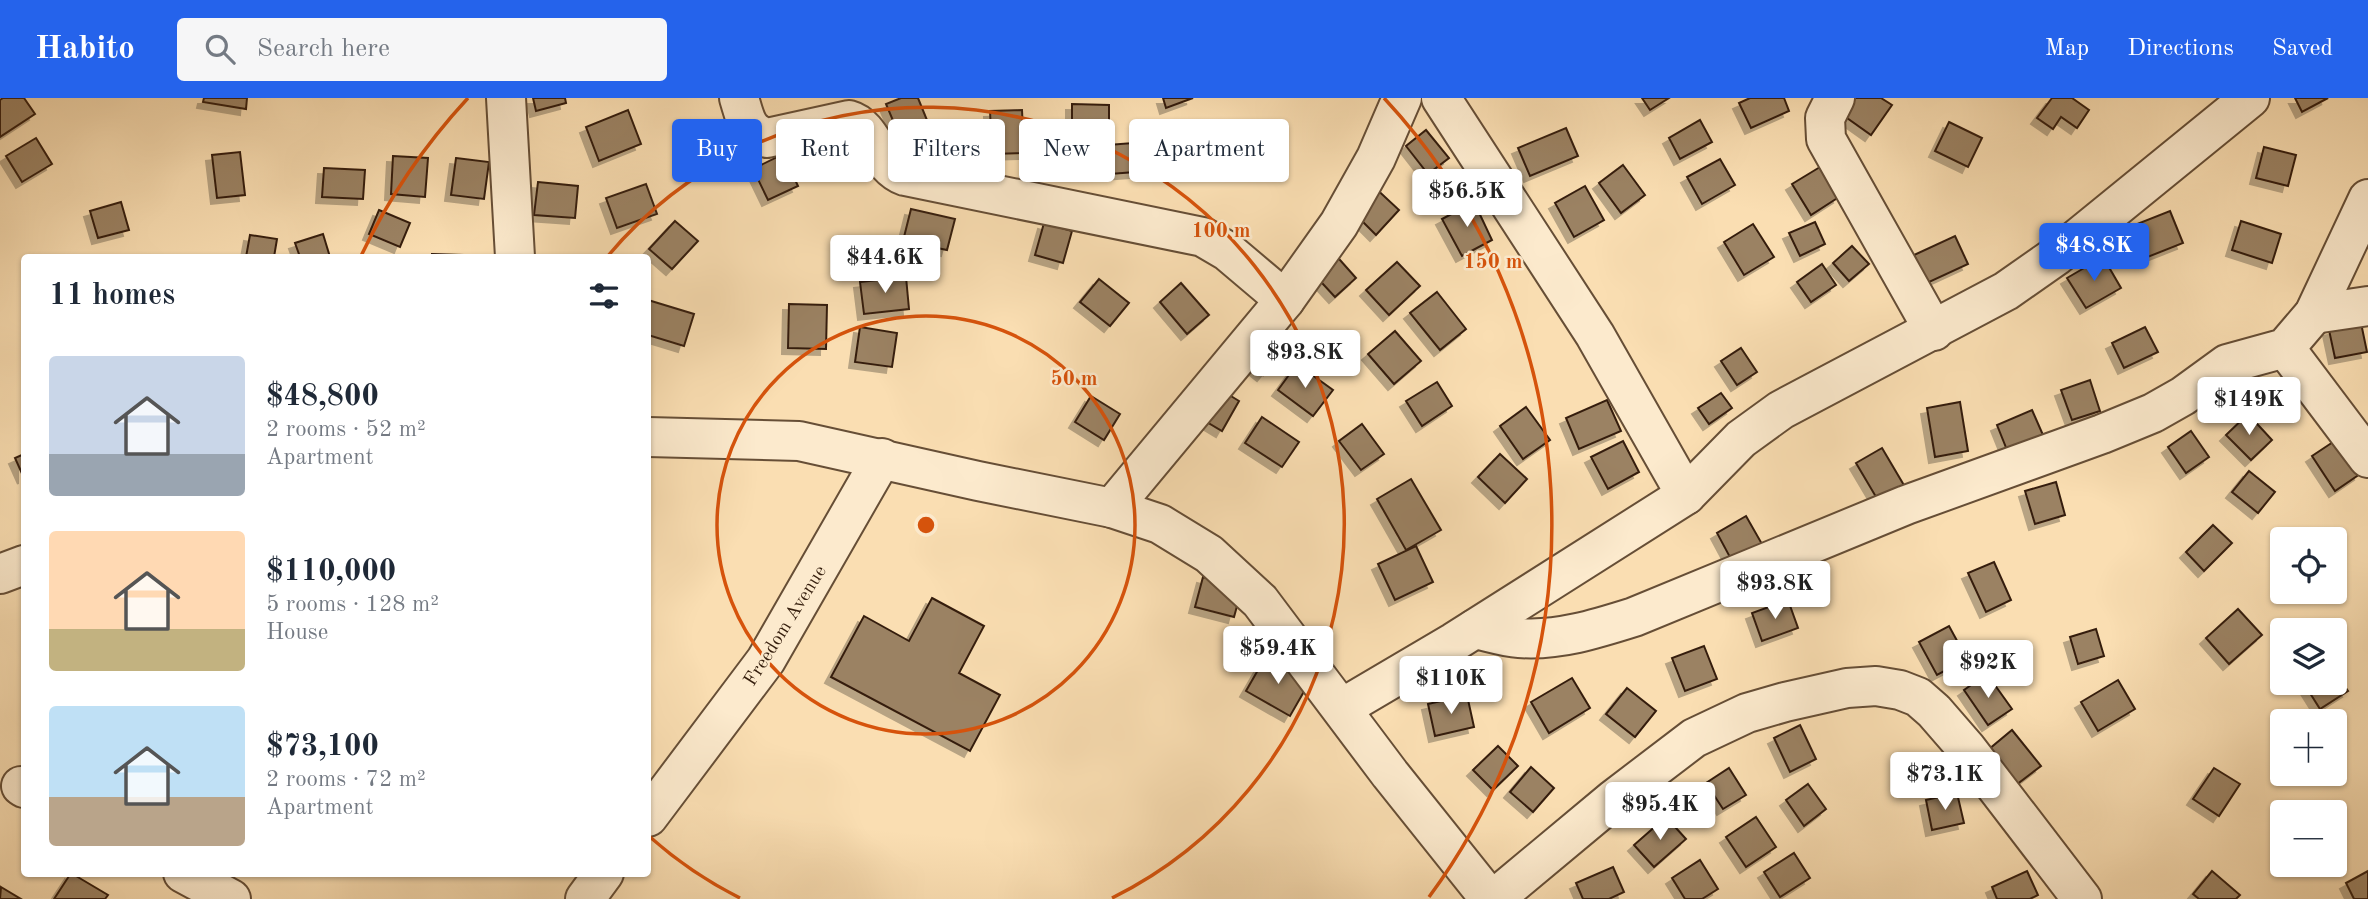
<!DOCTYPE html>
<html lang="en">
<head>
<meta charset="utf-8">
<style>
	:root { --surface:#fff; --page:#f6f6f7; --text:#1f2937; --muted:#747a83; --accent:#2563eb }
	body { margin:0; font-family:"Old Standard TT",serif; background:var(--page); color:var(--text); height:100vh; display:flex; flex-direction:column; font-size:26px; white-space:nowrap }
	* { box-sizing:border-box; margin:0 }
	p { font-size:23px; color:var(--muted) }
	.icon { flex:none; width:38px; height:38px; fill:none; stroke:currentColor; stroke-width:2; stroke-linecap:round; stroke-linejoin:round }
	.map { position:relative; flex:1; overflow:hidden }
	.panel { position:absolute; left:21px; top:156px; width:630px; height:623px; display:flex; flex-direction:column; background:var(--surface); border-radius:7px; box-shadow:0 2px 5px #0004 }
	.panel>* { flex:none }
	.guide { position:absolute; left:672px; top:21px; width:665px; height:63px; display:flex; gap:14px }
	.tools { position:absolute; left:2270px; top:429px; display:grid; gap:14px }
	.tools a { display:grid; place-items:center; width:77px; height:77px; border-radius:7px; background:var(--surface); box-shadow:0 2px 5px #0004; font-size:35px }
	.price { position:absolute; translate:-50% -60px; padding:0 16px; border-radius:7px; background:#fff; color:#222; font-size:23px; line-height:46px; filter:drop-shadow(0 2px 4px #0008) }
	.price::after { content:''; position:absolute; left:50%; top:42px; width:21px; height:16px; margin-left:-10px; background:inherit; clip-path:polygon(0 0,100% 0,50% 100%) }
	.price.current { background:var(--accent); color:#fff }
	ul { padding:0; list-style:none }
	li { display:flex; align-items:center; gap:21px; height:175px; padding:0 28px }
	li span { display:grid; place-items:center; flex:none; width:196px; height:140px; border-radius:7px; color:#555 }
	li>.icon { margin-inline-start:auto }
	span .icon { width:84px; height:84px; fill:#fffc; stroke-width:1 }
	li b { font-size:30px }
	h2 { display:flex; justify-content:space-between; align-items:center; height:84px; padding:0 28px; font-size:30px }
	.pill { padding:0 24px; border-radius:7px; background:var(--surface); box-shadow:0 2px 5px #0004; font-size:24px; line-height:63px }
	.pill.current { background:var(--accent); color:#fff }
	header { display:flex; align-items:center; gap:42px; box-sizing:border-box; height:98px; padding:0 35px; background:var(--accent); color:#fff }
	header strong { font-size:33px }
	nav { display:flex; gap:38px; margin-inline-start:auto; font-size:24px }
	.search { width:490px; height:63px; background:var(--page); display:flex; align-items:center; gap:18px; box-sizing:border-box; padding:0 24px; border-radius:7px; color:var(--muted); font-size:26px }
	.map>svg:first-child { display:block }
</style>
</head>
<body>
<header>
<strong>Habito</strong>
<div class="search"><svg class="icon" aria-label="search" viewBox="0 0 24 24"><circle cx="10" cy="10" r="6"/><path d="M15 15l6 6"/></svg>Search here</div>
<nav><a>Map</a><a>Directions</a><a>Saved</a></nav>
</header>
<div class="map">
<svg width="2368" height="801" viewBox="0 0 2368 801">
	<defs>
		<filter id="shadow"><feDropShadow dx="-6" dy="6" stdDeviation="0" flood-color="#0004"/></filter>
	</defs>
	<rect width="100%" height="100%" fill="#fadeb2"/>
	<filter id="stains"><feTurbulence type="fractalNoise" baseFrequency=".00286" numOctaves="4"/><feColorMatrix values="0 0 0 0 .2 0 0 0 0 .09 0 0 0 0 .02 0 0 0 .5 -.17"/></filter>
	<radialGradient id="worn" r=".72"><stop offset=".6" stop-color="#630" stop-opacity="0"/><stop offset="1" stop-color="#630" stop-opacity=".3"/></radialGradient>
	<g fill="#9b8263" stroke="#351e0d" stroke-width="2" filter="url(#shadow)">
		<path d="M 3,0 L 24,0 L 35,16 L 0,39 L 0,2 Z"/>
		<path d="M 204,0 L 247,0 L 246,11 L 203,4 Z"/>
		<path d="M 533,0 L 565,0 L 566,5 L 536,13 Z"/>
		<path d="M 901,0 L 918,0 L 931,32 L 902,44 L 886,6 Z"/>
		<path d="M 1163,0 L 1193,0 L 1166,10 Z"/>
		<path d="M 1642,0 L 1669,0 L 1650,12 Z"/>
		<path d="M 1750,0 L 1784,0 L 1789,13 L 1751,30 L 1739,5 Z"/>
		<path d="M 1840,0 L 1881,0 L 1892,7 L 1871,37 L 1833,10 Z"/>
		<path d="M 2052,0 L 2072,0 L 2089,12 L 2077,30 L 2061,19 L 2053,31 L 2037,20 Z"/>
		<path d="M 2295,0 L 2328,0 L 2302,14 Z"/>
		<path d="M 1072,6 L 1109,7 L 1109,33 L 1072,32 Z"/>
		<path d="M 628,12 L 641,46 L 599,63 L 586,29 Z"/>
		<path d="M 1022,12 L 1024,55 L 992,56 L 990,13 Z"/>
		<path d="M 1700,22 L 1712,44 L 1680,61 L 1669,40 Z"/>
		<path d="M 1949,24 L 1982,40 L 1968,69 L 1935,53 Z"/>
		<path d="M 831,29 L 841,55 L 807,68 L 797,41 Z"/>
		<path d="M 1566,30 L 1578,58 L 1530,78 L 1518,50 Z"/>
		<path d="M 1426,32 L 1449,60 L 1428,76 L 1406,48 Z"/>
		<path d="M 1206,34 L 1218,65 L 1191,76 L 1179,44 Z"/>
		<path d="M 36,40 L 52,66 L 22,84 L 6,58 Z"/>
		<path d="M 1133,45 L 1135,74 L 1097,77 L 1095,48 Z"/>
		<path d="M 2264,49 L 2296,57 L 2288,88 L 2256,80 Z"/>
		<path d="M 240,54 L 245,97 L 217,100 L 212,57 Z"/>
		<path d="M 783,56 L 798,88 L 768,102 L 753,71 Z"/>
		<path d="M 393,58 L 428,60 L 425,99 L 391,96 Z"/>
		<path d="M 456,60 L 489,64 L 484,101 L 451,97 Z"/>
		<path d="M 1720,61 L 1735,87 L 1702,106 L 1687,79 Z"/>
		<path d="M 1623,67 L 1645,97 L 1621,115 L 1599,85 Z"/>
		<path d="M 1820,69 L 1839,99 L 1811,117 L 1792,86 Z"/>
		<path d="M 324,70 L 365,72 L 363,101 L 322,99 Z"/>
		<path d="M 538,84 L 578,88 L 575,120 L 534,117 Z"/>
		<path d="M 646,86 L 657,116 L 617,130 L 606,100 Z"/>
		<path d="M 1371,86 L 1399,112 L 1376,137 L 1349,110 Z"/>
		<path d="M 1585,88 L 1604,122 L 1574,139 L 1555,105 Z"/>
		<path d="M 121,104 L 129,132 L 98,140 L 90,113 Z"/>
		<path d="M 1474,104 L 1492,142 L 1462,158 L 1442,121 Z"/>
		<path d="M 911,111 L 955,121 L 947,152 L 903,143 Z"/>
		<path d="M 379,112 L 410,125 L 400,149 L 369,136 Z"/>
		<path d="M 2170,113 L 2183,145 L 2145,160 L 2132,128 Z"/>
		<path d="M 675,123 L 698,143 L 672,171 L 649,151 Z"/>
		<path d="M 2241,123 L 2281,136 L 2272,165 L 2232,152 Z"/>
		<path d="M 1815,124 L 1825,146 L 1800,158 L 1789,135 Z"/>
		<path d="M 1044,125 L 1072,133 L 1063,165 L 1035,157 Z"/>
		<path d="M 1753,126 L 1774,159 L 1744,177 L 1724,144 Z"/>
		<path d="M 323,136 L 330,159 L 300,159 L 295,145 Z"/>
		<path d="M 250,137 L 277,141 L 274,159 L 246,159 Z"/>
		<path d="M 1955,138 L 1968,166 L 1927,185 L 1914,157 Z"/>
		<path d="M 1852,148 L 1869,166 L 1849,183 L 1833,165 Z"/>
		<path d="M 1332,153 L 1356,180 L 1335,199 L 1310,172 Z"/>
		<path d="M 432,156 L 463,157 L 463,159 L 432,159 Z"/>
		<path d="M 2103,159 L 2121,190 L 2086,210 L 2067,180 Z"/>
		<path d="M 1397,164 L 1420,188 L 1389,217 L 1366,192 Z"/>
		<path d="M 1822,166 L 1836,187 L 1811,204 L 1797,184 Z"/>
		<path d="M 906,179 L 909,211 L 864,216 L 860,184 Z"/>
		<path d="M 1099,181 L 1129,205 L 1110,228 L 1080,204 Z"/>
		<path d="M 1181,185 L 1209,217 L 1187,236 L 1160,204 Z"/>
		<path d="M 1437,194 L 1466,231 L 1440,252 L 1410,215 Z"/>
		<path d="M 648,202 L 694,216 L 684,248 L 648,237 Z"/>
		<path d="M 789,206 L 827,207 L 826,251 L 788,250 Z"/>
		<path d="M 2361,225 L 2367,254 L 2335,260 L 2329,232 Z"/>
		<path d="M 860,229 L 897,235 L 892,269 L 855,264 Z"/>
		<path d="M 2145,229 L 2158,254 L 2124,270 L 2112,245 Z"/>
		<path d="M 1267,230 L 1288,247 L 1263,277 L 1242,260 Z"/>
		<path d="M 1395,233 L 1421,263 L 1394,286 L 1368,256 Z"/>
		<path d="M 1741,250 L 1757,274 L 1737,287 L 1721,263 Z"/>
		<path d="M 1297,266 L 1333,292 L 1313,318 L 1278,292 Z"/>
		<path d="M 2090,282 L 2100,313 L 2072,322 L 2061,292 Z"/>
		<path d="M 1437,284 L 1452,308 L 1422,328 L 1406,303 Z"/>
		<path d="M 1213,287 L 1239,303 L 1222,333 L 1195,317 Z"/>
		<path d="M 1721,295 L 1732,310 L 1709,326 L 1698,310 Z"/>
		<path d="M 1091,298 L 1120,316 L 1104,342 L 1075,324 Z"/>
		<path d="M 1607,302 L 1621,333 L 1579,351 L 1566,320 Z"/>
		<path d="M 1960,304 L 1968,353 L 1935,359 L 1927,310 Z"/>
		<path d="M 1526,309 L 1550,342 L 1523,361 L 1500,328 Z"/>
		<path d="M 2032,312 L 2043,337 L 2007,352 L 1997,327 Z"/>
		<path d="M 2248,316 L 2272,342 L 2251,362 L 2226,337 Z"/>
		<path d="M 1262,319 L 1299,344 L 1282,369 L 1245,345 Z"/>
		<path d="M 1362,326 L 1384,356 L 1361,372 L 1339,343 Z"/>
		<path d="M 2191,333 L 2209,359 L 2186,375 L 2168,349 Z"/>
		<path d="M 2336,342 L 2360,376 L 2335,393 L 2312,358 Z"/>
		<path d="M 1623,343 L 1639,374 L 1608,391 L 1591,359 Z"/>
		<path d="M 1882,350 L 1905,389 L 1879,404 L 1856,365 Z"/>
		<path d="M 24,356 L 24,380 L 15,360 Z"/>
		<path d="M 1500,356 L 1527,381 L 1505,405 L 1478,379 Z"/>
		<path d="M 2249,373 L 2275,394 L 2258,415 L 2232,394 Z"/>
		<path d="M 1411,381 L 1441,432 L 1406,452 L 1377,401 Z"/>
		<path d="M 2056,384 L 2065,417 L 2035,426 L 2025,393 Z"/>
		<path d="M 1746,418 L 1762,446 L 1732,463 L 1717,435 Z"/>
		<path d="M 2213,427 L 2232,445 L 2204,473 L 2186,454 Z"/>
		<path d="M 1416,448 L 1433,484 L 1395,502 L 1378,466 Z"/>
		<path d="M 1994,464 L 2011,502 L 1986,514 L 1968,475 Z"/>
		<path d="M 1203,479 L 1242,490 L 1234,519 L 1195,509 Z"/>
		<path d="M 932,500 L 984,528 L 959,575 L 1000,597 L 970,653 L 831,579 L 864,518 L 909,543 Z"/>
		<path d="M 1788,502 L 1798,530 L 1762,543 L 1752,515 Z"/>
		<path d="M 2238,511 L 2262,537 L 2229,566 L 2206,540 Z"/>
		<path d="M 1949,528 L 1967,561 L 1937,577 L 1919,544 Z"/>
		<path d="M 2096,531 L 2104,558 L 2078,566 L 2070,539 Z"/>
		<path d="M 1704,548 L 1717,581 L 1685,593 L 1672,560 Z"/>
		<path d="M 1266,558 L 1310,583 L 1290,618 L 1246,593 Z"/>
		<path d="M 2334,573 L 2348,593 L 2320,611 L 2303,584 L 2334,584 Z"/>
		<path d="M 1987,576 L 2012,611 L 1988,627 L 1964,592 Z"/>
		<path d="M 1572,580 L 1590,610 L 1549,635 L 1531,604 Z"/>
		<path d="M 2118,582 L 2135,611 L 2098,633 L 2081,604 Z"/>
		<path d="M 1627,590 L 1656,613 L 1635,639 L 1606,616 Z"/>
		<path d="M 1467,597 L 1474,629 L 1435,638 L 1428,606 Z"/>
		<path d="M 1800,627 L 1816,661 L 1790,674 L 1774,640 Z"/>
		<path d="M 2012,632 L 2041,668 L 2016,687 L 1988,652 Z"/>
		<path d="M 1498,648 L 1518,668 L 1493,692 L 1473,672 Z"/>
		<path d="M 1531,669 L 1554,690 L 1533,714 L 1510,694 Z"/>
		<path d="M 1729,670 L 1746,697 L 1723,711 L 1706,685 Z"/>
		<path d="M 2214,670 L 2240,686 L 2219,718 L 2193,701 Z"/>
		<path d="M 1808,686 L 1826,711 L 1804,728 L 1786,702 Z"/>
		<path d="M 1957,695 L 1964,725 L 1932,732 L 1926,702 Z"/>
		<path d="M 1666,719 L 1686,741 L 1654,769 L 1634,747 Z"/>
		<path d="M 1756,719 L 1776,749 L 1746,769 L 1726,739 Z"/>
		<path d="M 1794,755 L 1810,780 L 1780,799 L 1764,774 Z"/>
		<path d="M 1700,762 L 1718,791 L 1702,801 L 1685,801 L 1672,780 Z"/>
		<path d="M 1613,769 L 1624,794 L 1609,801 L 1583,801 L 1576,785 Z"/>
		<path d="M 2027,773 L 2038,797 L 2030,801 L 1997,801 L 1992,789 Z"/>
		<path d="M 2212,773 L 2240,797 L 2236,801 L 2199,801 L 2193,796 Z"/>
		<path d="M 2368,773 L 2368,801 L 2354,801 L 2346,785 Z"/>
		<path d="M 71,775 L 108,797 L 105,801 L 54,801 Z"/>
		<path d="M 1,789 L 21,801 L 0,801 Z"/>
	</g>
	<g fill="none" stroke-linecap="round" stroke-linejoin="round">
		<g stroke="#664e36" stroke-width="42">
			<g id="minor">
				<path d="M 506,0 L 515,159"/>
				<path d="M 739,0 C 745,19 746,34 767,40 L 849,22 C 874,29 877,68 905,78 L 1203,139 L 1227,153 L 1285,202"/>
				<path d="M 1441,0 L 1595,237 L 1686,397"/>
				<path d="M 1835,0 L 1825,20 L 1826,41 L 1934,233"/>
				<path d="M 2314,216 L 2368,208"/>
				<path d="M 2285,250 L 2368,360"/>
				<path d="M 648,339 L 799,343 L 978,383 L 1112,410 L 1160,426 L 1209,456 L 1260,503 L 1390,676 L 1490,801"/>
				<path d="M 1112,410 L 1285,202 L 1339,126 L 1376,60 L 1402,0"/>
				<path d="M 0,476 L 24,467"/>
				<path d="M 1475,531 C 1489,534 1504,539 1519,540 C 1558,543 1596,531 1634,519 L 1906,407 L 2102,336 L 2153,315 L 2183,298 L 2227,266 L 2285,250 L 2314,216 L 2368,101"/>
				<path d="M 1342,610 L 1454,544 L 1686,397 L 1741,341 L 1781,312 L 2006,193 L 2056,158 L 2250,0"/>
				<path d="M 21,688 L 24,690"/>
				<path d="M 648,719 L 766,562 L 882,360"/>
				<path d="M 183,775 L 231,801"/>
				<path d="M 585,801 L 604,775"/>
				<path d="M 1494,801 L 1614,701 L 1694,640 L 1747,615 L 1785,604 L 1847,590 L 1876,588 L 1900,592 L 1918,599 L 1934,613 L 1967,651 L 2082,801"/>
			</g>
		</g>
		<use href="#minor" stroke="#fceacd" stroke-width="38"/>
	</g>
	<g fill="none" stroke="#d6530c" stroke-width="3.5">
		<circle cx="926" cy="427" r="209"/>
		<path d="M740 800A417 417 0 0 1 650 739M607 159A417 417 0 1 1 1112 800"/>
		<path d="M361 158A626 626 0 0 1 468 0M1384 0A626 626 0 0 1 1429 799"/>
	</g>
	<g text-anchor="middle" stroke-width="5" stroke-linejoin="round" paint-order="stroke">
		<g font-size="19" fill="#351e0d" stroke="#fceacd">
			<text transform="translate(784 527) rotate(-58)" y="7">Freedom Avenue</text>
		</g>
	</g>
	<circle cx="926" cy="427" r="10" fill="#d6530c" stroke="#fceacd" stroke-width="3.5"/>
	<g font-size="21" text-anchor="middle" font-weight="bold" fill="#d6530c" stroke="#fceacd" stroke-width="5" stroke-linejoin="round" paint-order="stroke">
		<text x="1221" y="139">100 m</text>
		<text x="1493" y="170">150 m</text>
		<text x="1074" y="287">50 m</text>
	</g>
	<rect width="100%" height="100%" filter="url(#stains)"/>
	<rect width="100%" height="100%" fill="url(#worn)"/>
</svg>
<div class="tools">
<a><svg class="icon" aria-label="locate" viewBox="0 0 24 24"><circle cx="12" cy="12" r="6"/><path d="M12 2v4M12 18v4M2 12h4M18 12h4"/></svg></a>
<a><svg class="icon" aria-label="layers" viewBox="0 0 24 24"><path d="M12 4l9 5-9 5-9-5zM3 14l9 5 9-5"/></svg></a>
<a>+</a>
<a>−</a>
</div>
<b class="price" style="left:1467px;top:131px">$56.5K</b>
<b class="price current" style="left:2094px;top:185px">$48.8K</b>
<b class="price" style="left:885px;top:197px">$44.6K</b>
<b class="price" style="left:1305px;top:292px">$93.8K</b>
<b class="price" style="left:2249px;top:339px">$149K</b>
<b class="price" style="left:1775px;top:523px">$93.8K</b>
<b class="price" style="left:1278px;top:588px">$59.4K</b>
<b class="price" style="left:1988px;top:602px">$92K</b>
<b class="price" style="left:1451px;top:618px">$110K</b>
<b class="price" style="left:1945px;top:714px">$73.1K</b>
<b class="price" style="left:1660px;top:744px">$95.4K</b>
<div class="guide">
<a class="pill current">Buy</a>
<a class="pill">Rent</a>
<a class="pill">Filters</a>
<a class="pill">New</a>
<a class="pill">Apartment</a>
</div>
<section class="panel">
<h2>11 homes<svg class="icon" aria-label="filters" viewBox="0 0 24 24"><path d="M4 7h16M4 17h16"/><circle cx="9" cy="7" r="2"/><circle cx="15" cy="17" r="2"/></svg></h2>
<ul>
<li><span style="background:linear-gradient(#c9d6e8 70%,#9aa5b1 0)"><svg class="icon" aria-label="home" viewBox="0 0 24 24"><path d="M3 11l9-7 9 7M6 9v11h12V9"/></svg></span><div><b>$48,800</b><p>2 rooms · 52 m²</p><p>Apartment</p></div></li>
<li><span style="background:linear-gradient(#ffd9b3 70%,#c2b280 0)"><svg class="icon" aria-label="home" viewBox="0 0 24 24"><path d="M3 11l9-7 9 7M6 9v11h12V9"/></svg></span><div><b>$110,000</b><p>5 rooms · 128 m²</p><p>House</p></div></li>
<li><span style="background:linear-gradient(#bfe0f5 65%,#b9a48a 0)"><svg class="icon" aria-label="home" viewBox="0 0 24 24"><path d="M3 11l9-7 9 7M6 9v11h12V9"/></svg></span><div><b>$73,100</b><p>2 rooms · 72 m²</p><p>Apartment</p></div></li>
</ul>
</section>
</div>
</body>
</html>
